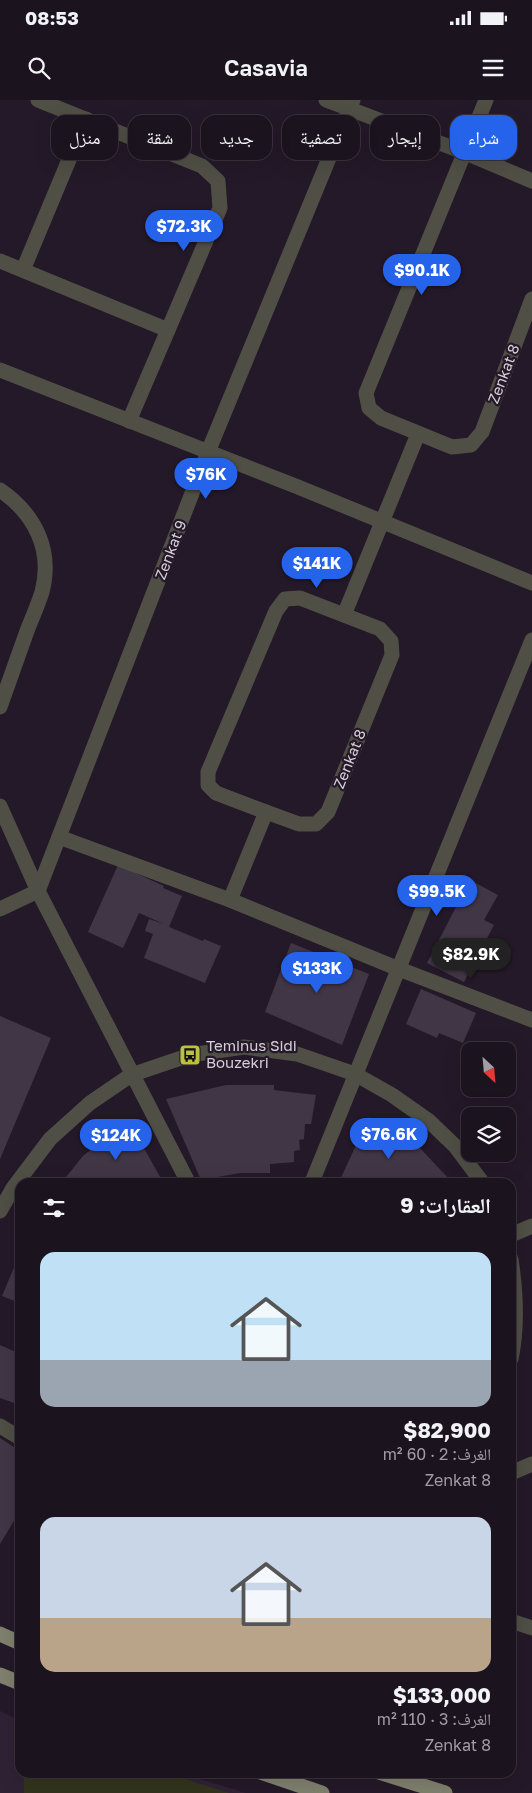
<!DOCTYPE html>
<html lang="ar">
<head>
<meta charset="utf-8">
<style>
	:root { --surface:#1b131e; --page:#28202b; --text:#f1f3f6; --muted:#a09ea4; --line:#39323c; --accent:#2563eb }
	body { margin:0; font-family:"Golos Text","Noto Naskh Arabic",sans-serif; background:var(--page); color:var(--text); direction:rtl; height:100vh; display:flex; flex-direction:column; font-size:19px; white-space:nowrap }
	* { box-sizing:border-box; margin:0 }
	p { font-size:16px; color:var(--muted) }
	.icon { flex:none; width:28px; height:28px; fill:none; stroke:currentColor; stroke-width:2; stroke-linecap:round; stroke-linejoin:round }
	.map { position:relative; flex:1; overflow:hidden; direction:ltr }
	.sheet { position:absolute; left:15px; top:1078px; width:501px; height:600px; display:flex; flex-direction:column; background:var(--surface); border-radius:15px; box-shadow:0 5px 20px #0002,0 0 0 1px var(--line); direction:rtl }
	.sheet>* { flex:none }
	.hud { position:absolute; left:15px; top:15px; width:502px; height:45px; direction:rtl; display:flex; gap:10px }
	.needle { width:32px; rotate:154deg }
	.tools { position:absolute; left:461px; top:942px; display:grid; gap:10px }
	.tools a { display:grid; place-items:center; width:55px; height:55px; border-radius:10px; background:var(--surface); box-shadow:0 5px 20px #0002,0 0 0 1px var(--line); font-size:25px }
	.price { position:absolute; translate:-50% -42px; padding:0 11px; border-radius:18px; background:var(--accent); color:#fff; font-size:16px; line-height:32px; filter:drop-shadow(0 1px 2px #0008) }
	.price::after { content:''; position:absolute; left:50%; top:30px; width:15px; height:11px; margin-left:-8px; background:inherit; clip-path:polygon(0 0,100% 0,50% 100%) }
	.price.current { background:#222; color:#fff }
	ul { padding:0; list-style:none }
	li { display:grid; align-content:center; gap:10px; height:265px; padding:0 25px }
	li span { display:grid; place-items:center; height:155px; border-radius:15px; color:#555 }
	li>.icon { margin-inline-start:auto }
	span .icon { width:90px; height:90px; fill:#fffc; stroke-width:1 }
	li b { font-size:21px }
	h2 { display:flex; justify-content:space-between; align-items:center; height:60px; padding:0 25px; font-size:21px }
	.pill { padding:0 18px; border-radius:15px; background:var(--surface); box-shadow:0 5px 20px #0002,0 0 0 1px var(--line); font-size:18px; line-height:45px }
	.pill.current { background:var(--accent); color:#fff }
	.status { display:flex; justify-content:space-between; align-items:center; height:35px; padding:0 25px; background:var(--surface); direction:ltr }
	.status svg { height:14px; fill:currentColor }
	header { display:flex; justify-content:space-between; align-items:center; height:65px; padding:0 25px; background:var(--surface); font-size:22px; font-weight:600 }
	.map>svg:first-child { display:block }
</style>
</head>
<body>
<div class="status"><b>08:53</b><svg viewBox="0 0 49 12"><path d="M0 12V9h3v3zM5 12V6h3v6zM10 12V3h3v9zM15 12V0h3v12zM26 1h20v11H26zM47 4h2v5h-2z"/></svg></div>
<header><svg class="icon" aria-label="menu" viewBox="0 0 24 24"><path d="M4 6h16M4 12h16M4 18h16"/></svg>Casavia<svg class="icon" aria-label="search" viewBox="0 0 24 24"><circle cx="10" cy="10" r="6"/><path d="M15 15l6 6"/></svg></header>
<div class="map">
<svg width="532" height="1693" viewBox="0 0 532 1693">
	<rect width="100%" height="100%" fill="#241928"/>
	<path fill="#2f2235" d="M 0,1611 L 20,1621 L 20,1672 L 180,1673 L 246,1693 L 0,1693 Z"/>
	<path fill="#33341d" d="M 24,1673 L 166,1673 L 229,1693 L 24,1693 Z"/>
	<g fill="#413646">
		<path d="M 118,765 L 164,786 L 163,788 L 182,796 L 169,827 L 203,841 L 204,839 L 221,846 L 205,883 L 144,858 L 153,834 L 145,831 L 149,819 L 164,824 L 139,813 L 123,848 L 88,832 Z"/>
		<path d="M 470,780 L 498,795 L 484,820 L 494,825 L 464,882 L 427,863 Z"/>
		<path d="M 291,843 L 369,874 L 342,945 L 265,912 Z"/>
		<path d="M 421,889 L 476,913 L 463,943 L 439,933 L 437,938 L 406,924 Z"/>
		<path d="M 0,916 L 51,938 L 0,1059 Z"/>
		<path d="M 226,985 L 274,985 L 274,990 L 316,995 L 311,1024 L 305,1024 L 304,1039 L 299,1040 L 300,1050 L 294,1051 L 294,1062 L 270,1064 L 270,1073 L 240,1073 L 201,1080 L 166,999 Z"/>
		<path d="M 369,1017 L 411,1049 L 416,1044 L 452,1082 L 339,1082 Z"/>
		<path d="M 128,1020 L 163,1082 L 62,1082 L 83,1056 Z"/>
		<path d="M 20,1153 L 20,1203 L 2,1196 Z"/>
		<path d="M 0,1245 L 20,1254 L 20,1305 L 0,1298 Z"/>
		<path d="M 0,1338 L 20,1351 L 20,1411 L 0,1444 Z"/>
	</g>
	<g fill="none" stroke-linecap="round" stroke-linejoin="round">
		<g stroke="#4f4f46" stroke-width="15">
			<path d="M 326,0 L 466,53 L 532,81"/>
			<path d="M 486,0 L 366,293 L 369,308 L 381,318 L 452,347 L 471,345 L 482,332 L 532,199"/>
			<path d="M 0,161 L 168,230 L 220,108 L 218,81 L 202,66 L 38,0"/>
			<path d="M 23,170 L 86,19"/>
			<path d="M 0,270 L 298,387 L 532,483"/>
			<path d="M 129,321 L 168,230"/>
			<path d="M 0,390 C 35,414 53,450 42,492 C 38,505 32,518 27,531 C 18,557 9,582 0,607"/>
			<path d="M 344,515 L 300,498 L 285,499 L 276,511 L 208,672 L 208,685 L 216,693 L 266,712 L 230,800 L 399,869 L 532,920"/>
			<path d="M 0,706 L 38,791 L 188,1082"/>
			<path d="M 266,712 L 299,724 L 316,724 L 328,712 L 392,555 L 391,541 L 380,529 L 344,515 L 418,334"/>
			<path d="M 59,737 L 230,800"/>
			<path d="M 0,809 L 38,791 L 208,352 L 353,0"/>
			<path d="M 312,1082 L 532,540"/>
			<path d="M 0,1111 L 13,1088 L 50,1039 L 90,1003 L 131,975 L 190,955 L 244,947 L 297,954 L 355,974 L 392,995 L 429,1021 L 455,1046 L 482,1082"/>
			<path d="M 511,1135 L 532,1126"/>
			<path d="M 511,1159 C 516,1192 518,1226 511,1259"/>
			<path d="M 0,1326 L 20,1338"/>
			<path d="M 511,1373 L 532,1364"/>
			<path d="M 511,1521 L 532,1528"/>
		</g>
		<g stroke="#7f806e" stroke-width="15">
			<path d="M 0,1534 L 20,1543"/>
			<path d="M 0,1575 L 20,1583"/>
			<path d="M 260,1672 L 322,1693"/>
			<path d="M 379,1672 L 445,1693"/>
		</g>
	</g>
	<defs>
		<g id="bus-square" transform="scale(1.125)"><rect x="-9" y="-9" width="18" height="18" rx="4" fill="#bdbf43" stroke="#241928"/><path d="M-5-6H5V4H4V6H2V4H-2V6H-4V4H-5ZM-3.5-4V0h7V-4ZM-3.5 1.2v1.5H-2V1.2ZM2 1.2v1.5H3.5V1.2Z" fill="#111"/></g>
	</defs>
	<g fill-rule="evenodd">
		<use href="#bus-square" x="190" y="955"/>
	</g>
	<g text-anchor="middle" stroke-width="4.5" stroke-linejoin="round" paint-order="stroke">
		<g font-size="15" fill="#d6cfd9" stroke="#241928">
			<text transform="translate(504 274) rotate(-69)" y="5">Zenkat 8</text>
			<text transform="translate(171 450) rotate(-69)" y="5">Zenkat 9</text>
			<text transform="translate(350 659) rotate(-68)" y="5">Zenkat 8</text>
		</g>
		<g font-size="15" fill="#d6cfd9" stroke="#241928" text-anchor="start">
			<text x="206" y="951">Teminus Sidi<tspan x="206" dy="17">Bouzekri</tspan></text>
		</g>
	</g>
</svg>
<div class="tools">
<a><svg class="needle" viewBox="-14 -14 28 28"><path d="M0-13l5 13h-10z" fill="#e53935"/><path d="M0 13l5-13h-10z" fill="#a09ea4"/></svg></a>
<a><svg class="icon" aria-label="layers" viewBox="0 0 24 24"><path d="M12 4l9 5-9 5-9-5zM3 14l9 5 9-5"/></svg></a>
</div>
<b class="price" style="left:184px;top:152px">$72.3K</b>
<b class="price" style="left:422px;top:196px">$90.1K</b>
<b class="price" style="left:206px;top:400px">$76K</b>
<b class="price" style="left:317px;top:489px">$141K</b>
<b class="price" style="left:437px;top:817px">$99.5K</b>
<b class="price current" style="left:471px;top:880px">$82.9K</b>
<b class="price" style="left:317px;top:894px">$133K</b>
<b class="price" style="left:389px;top:1060px">$76.6K</b>
<b class="price" style="left:116px;top:1061px">$124K</b>
<div class="hud">
<a class="pill current">شراء</a>
<a class="pill">إيجار</a>
<a class="pill">تصفية</a>
<a class="pill">جديد</a>
<a class="pill">شقة</a>
<a class="pill">منزل</a>
</div>
<section class="sheet">
<h2>العقارات: 9<svg class="icon" aria-label="filters" viewBox="0 0 24 24"><path d="M4 7h16M4 17h16"/><circle cx="9" cy="7" r="2"/><circle cx="15" cy="17" r="2"/></svg></h2>
<ul>
<li><span style="background:linear-gradient(#bfe0f5 70%,#9aa5b1 0)"><svg class="icon" aria-label="home" viewBox="0 0 24 24"><path d="M3 11l9-7 9 7M6 9v11h12V9"/></svg></span><div><b>$82,900</b><p>الغرف: 2 · 60 m²</p><p>Zenkat 8</p></div></li>
<li><span style="background:linear-gradient(#c9d6e8 65%,#b9a48a 0)"><svg class="icon" aria-label="home" viewBox="0 0 24 24"><path d="M3 11l9-7 9 7M6 9v11h12V9"/></svg></span><div><b>$133,000</b><p>الغرف: 3 · 110 m²</p><p>Zenkat 8</p></div></li>
</ul>
</section>
</div>
</body>
</html>
